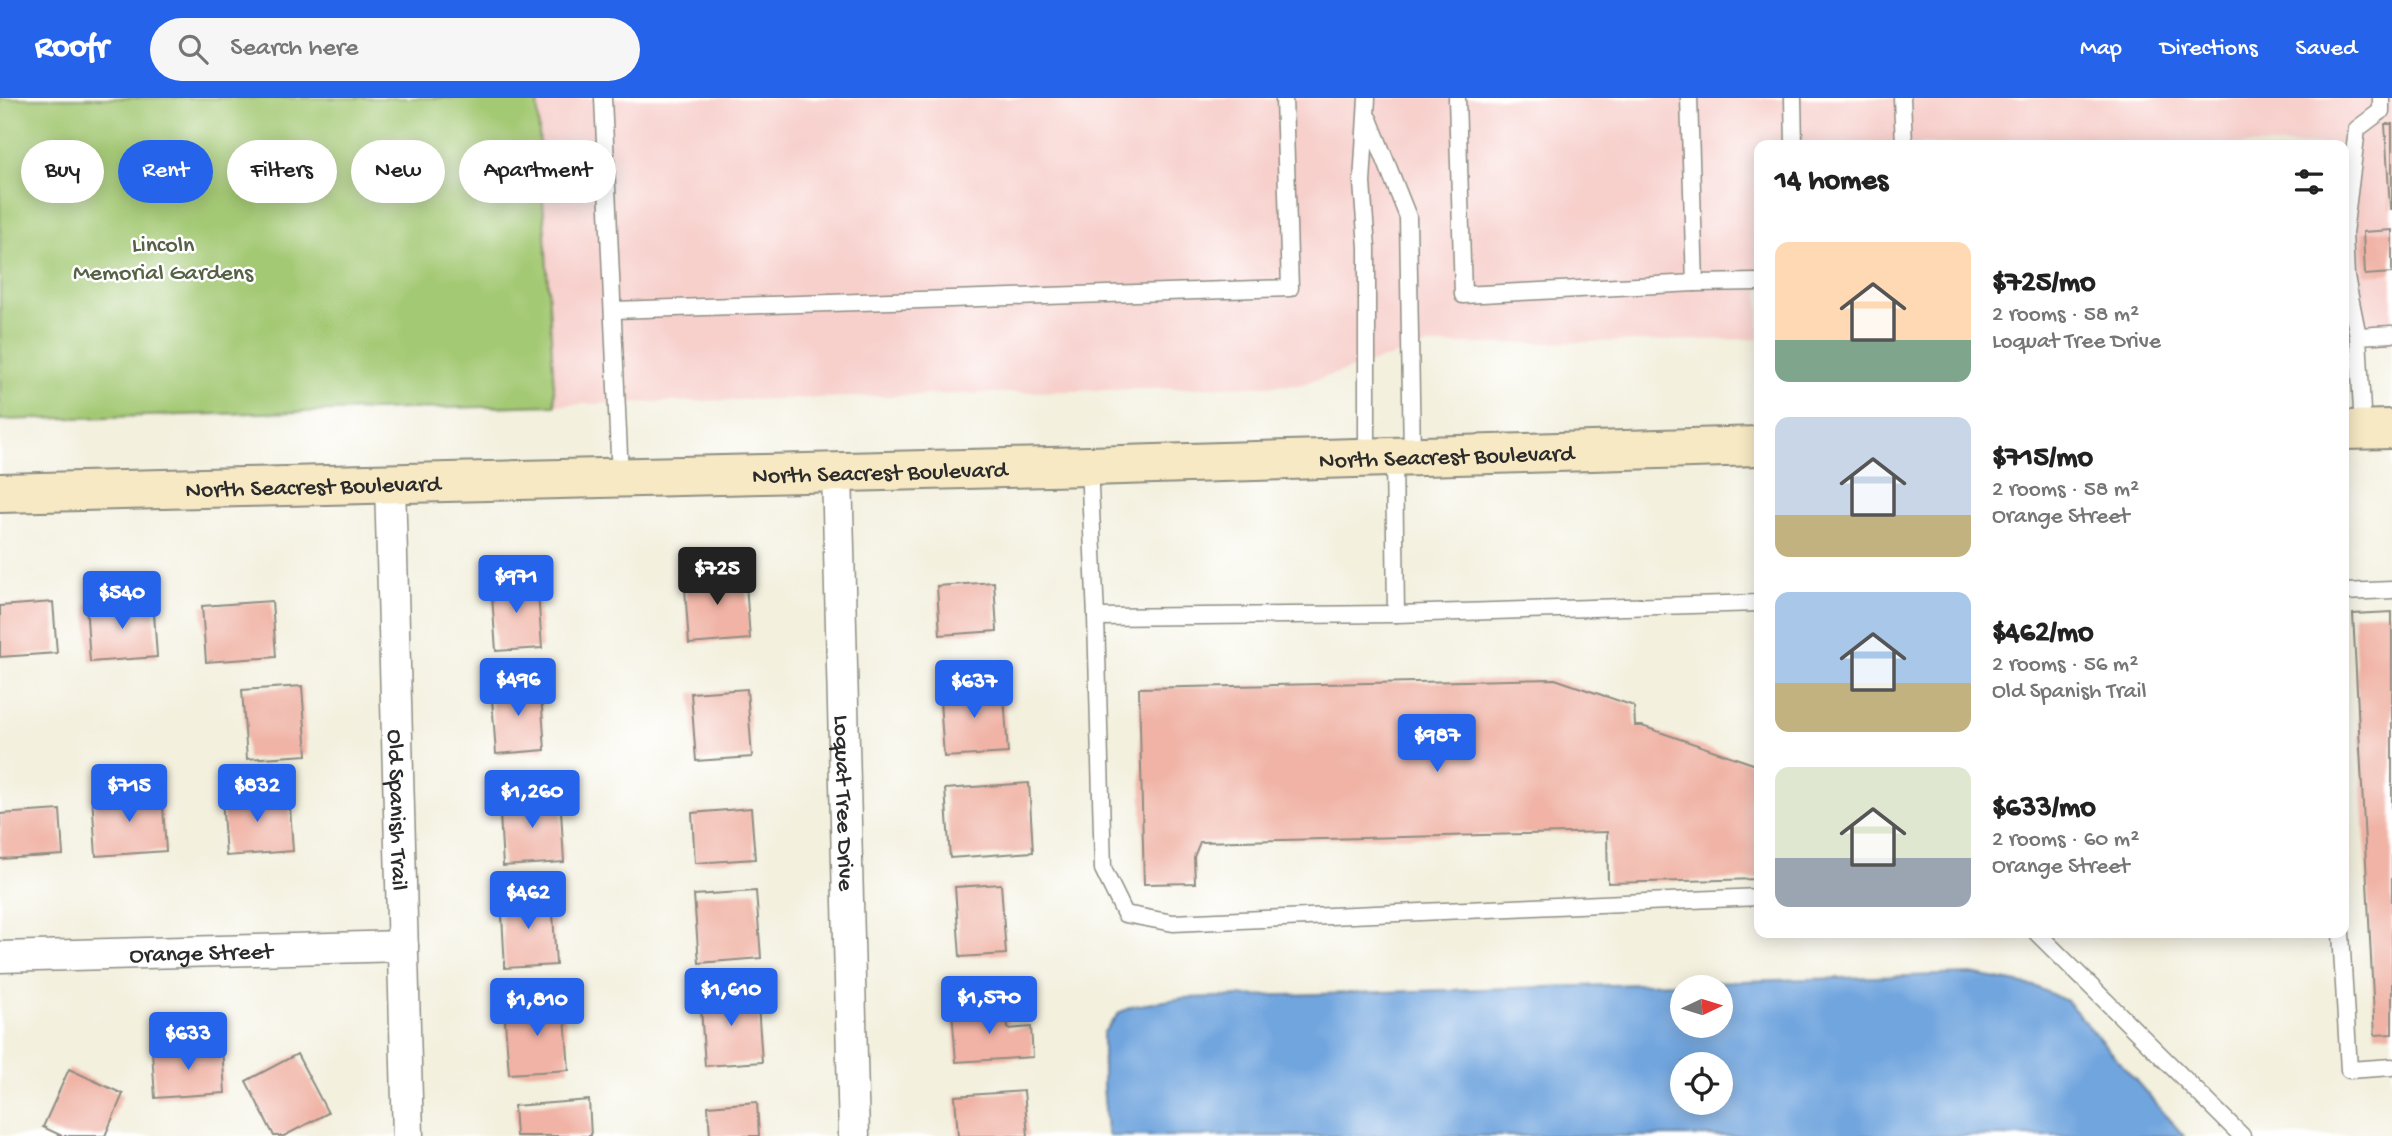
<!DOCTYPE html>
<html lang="en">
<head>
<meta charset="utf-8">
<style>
	:root { --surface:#fff; --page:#f6f6f6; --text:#222; --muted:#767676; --accent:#2563eb }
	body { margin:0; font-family:"Gochi Hand",sans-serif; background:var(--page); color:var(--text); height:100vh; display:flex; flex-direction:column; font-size:26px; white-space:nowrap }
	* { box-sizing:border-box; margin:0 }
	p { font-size:23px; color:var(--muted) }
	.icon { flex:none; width:38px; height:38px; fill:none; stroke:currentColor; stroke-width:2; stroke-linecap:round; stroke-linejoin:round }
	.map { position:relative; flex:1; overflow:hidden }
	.drawer { position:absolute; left:1754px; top:42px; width:595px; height:798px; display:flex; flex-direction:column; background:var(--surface); border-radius:14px; box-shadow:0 4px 18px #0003 }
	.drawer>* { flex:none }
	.top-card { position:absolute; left:21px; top:42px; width:665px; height:63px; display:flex; gap:14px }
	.needle { width:46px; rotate:86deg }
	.tools { position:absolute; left:1670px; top:877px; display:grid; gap:14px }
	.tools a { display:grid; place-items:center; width:63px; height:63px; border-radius:50%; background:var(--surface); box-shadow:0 4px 18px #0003; font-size:35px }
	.price { position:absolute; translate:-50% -60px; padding:0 16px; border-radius:7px; background:var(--accent); color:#fff; font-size:23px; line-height:46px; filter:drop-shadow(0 2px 4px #0008) }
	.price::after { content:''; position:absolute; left:50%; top:42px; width:21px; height:16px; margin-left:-10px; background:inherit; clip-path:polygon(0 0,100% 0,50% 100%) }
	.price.on { background:#222; color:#fff }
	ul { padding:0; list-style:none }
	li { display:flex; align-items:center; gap:21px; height:175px; padding:0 21px }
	li span { display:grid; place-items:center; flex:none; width:196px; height:140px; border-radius:14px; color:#555 }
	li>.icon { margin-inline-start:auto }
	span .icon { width:84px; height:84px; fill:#fffc; stroke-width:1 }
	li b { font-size:30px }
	h2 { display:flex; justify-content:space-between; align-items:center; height:84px; padding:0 21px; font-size:30px }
	.pill { padding:0 24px; border-radius:32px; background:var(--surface); box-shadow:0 4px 18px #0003; font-size:24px; line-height:63px }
	.pill.on { background:var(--accent); color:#fff }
	header { display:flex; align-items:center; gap:42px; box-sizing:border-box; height:98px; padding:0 35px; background:var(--accent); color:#fff }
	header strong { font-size:33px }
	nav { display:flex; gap:38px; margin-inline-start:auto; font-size:24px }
	.search { width:490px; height:63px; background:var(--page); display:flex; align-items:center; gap:18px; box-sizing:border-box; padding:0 24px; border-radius:38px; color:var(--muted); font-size:26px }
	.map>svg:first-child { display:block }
</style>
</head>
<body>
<header>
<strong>Roofr</strong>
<div class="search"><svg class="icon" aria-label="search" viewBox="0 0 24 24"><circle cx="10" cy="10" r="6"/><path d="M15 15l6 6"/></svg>Search here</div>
<nav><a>Map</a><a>Directions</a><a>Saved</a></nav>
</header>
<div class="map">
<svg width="2392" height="1038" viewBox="0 0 2392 1038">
	<rect width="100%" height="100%" fill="#fff"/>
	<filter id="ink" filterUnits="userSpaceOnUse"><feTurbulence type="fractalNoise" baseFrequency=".0143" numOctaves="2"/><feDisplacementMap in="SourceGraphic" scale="14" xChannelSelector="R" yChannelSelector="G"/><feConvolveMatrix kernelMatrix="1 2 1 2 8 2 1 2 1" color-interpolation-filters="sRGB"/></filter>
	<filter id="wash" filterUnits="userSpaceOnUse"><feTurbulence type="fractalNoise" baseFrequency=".00686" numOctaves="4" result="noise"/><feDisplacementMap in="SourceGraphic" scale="28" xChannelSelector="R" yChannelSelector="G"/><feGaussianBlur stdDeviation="1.57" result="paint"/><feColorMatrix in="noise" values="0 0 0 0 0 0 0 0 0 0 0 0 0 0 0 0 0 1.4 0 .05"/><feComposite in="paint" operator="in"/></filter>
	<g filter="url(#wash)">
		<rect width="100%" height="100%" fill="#f3f0de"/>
		<path fill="#f7d0cc" d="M 537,0 L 2392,0 L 2392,246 L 2343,245 L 2343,47 L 1759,47 L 1759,241 L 1428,247 L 1299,287 L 555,307 Z"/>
		<path fill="#a4c974" stroke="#687a50" stroke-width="2" d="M 0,0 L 537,0 L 555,307 L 0,322 Z"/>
		<path fill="#71a5de" stroke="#4e6884" stroke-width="2" fill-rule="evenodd" d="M 1971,876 L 2034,888 L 2067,903 L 2184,1038 L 1109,1038 L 1107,1033 L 1103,989 L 1103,935 L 1120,914 L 1134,908 L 1183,900 ZM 1682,889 L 1720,889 L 1720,928 L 1682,928 ZM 1682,966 L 1720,966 L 1720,1004 L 1682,1004 Z"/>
		<g id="blocks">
			<g fill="#f0b3a5">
				<path d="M 2385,26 L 2392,26 L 2392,111 L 2390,111 Z"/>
				<path d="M 2392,132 L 2392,175 L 2365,177 L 2363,134 Z"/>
				<path d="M 745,472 L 750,541 L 689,546 L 684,477 Z"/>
				<path d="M 537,481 L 542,550 L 496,553 L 491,484 Z"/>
				<path d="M 994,484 L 997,533 L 940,537 L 937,488 Z"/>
				<path d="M 153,501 L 157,559 L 90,564 L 86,506 Z"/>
				<path d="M 272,503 L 276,559 L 206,564 L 202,508 Z"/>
				<path d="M 53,504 L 57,555 L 0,559 L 0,508 Z"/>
				<path d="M 2392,514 L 2392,936 L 2375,937 L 2353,516 Z"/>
				<path d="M 1555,581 L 1634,608 L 1635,628 L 1642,628 L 1759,668 L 1759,781 L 1608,785 L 1607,734 L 1200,744 L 1194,759 L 1195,785 L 1144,786 L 1139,590 Z"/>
				<path d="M 540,583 L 545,652 L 496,656 L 491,587 Z"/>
				<path d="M 1003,584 L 1008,655 L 944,659 L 939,589 Z"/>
				<path d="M 302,588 L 307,657 L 247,661 L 242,592 Z"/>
				<path d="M 747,591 L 752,659 L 696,663 L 691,595 Z"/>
				<path d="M 1029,685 L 1033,754 L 950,760 L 945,691 Z"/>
				<path d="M 162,693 L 166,753 L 96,758 L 92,698 Z"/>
				<path d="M 289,695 L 293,753 L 226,758 L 222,700 Z"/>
				<path d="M 560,695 L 564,764 L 503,768 L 499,699 Z"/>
				<path d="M 751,710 L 755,761 L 695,765 L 692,715 Z"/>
				<path d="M 60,712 L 63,757 L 0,761 L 0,716 Z"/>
				<path d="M 1001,786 L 1006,856 L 960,859 L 955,789 Z"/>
				<path d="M 756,793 L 761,860 L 699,865 L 694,797 Z"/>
				<path d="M 552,797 L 556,867 L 505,870 L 501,800 Z"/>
				<path d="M 757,892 L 762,964 L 705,968 L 700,896 Z"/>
				<path d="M 564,905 L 569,972 L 509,976 L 504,909 Z"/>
				<path d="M 1007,908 L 1008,931 L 1031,929 L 1033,959 L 956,964 L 952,912 Z"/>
				<path d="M 222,948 L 225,995 L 155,1000 L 152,953 Z"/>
				<path d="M 297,956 L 328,1015 L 284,1038 L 274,1038 L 246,983 Z"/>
				<path d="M 69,971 L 123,996 L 105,1038 L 62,1038 L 43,1029 Z"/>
				<path d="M 1024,993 L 1028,1038 L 958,1038 L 955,998 Z"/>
				<path d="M 589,1002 L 591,1038 L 516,1038 L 514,1008 Z"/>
				<path d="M 757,1004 L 759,1038 L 710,1038 L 708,1008 Z"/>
			</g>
		</g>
	</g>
	<g filter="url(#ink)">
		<use href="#blocks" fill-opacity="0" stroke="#8f8e84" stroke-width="2"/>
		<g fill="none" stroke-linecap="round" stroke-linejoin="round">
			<g stroke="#8f8e84" stroke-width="19">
				<g id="lane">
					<path d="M 603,0 L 620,379"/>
					<path d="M 1457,0 L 1463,197 L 1695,185 L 1689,0"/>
					<path d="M 1793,0 L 1794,47"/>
					<path d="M 1902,0 L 1904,47"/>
					<path d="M 1369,21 L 1408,119 L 1412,358"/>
					<path d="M 1695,185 L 1759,184"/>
					<path d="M 614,212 L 1290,190 L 1284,0"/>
					<path d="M 2358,238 L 2346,179 L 2344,135 L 2357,31 L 2381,13 L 2381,0"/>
					<path d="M 2363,332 L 2358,238 L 2392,236"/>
					<path d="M 1394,359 L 1396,516"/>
					<path d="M 1367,360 L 1367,149 L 1362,85 L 1367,0"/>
					<path d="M 1089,368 L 1096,519 L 1103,771 L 1125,816 L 1173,825 L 1759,799"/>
					<path d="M 2343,494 L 2392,492"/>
					<path d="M 1096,519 L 1396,516 L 1759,505"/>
					<path d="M 2037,835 L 2242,1038"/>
					<path d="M 2341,835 L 2349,972 L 2392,969"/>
				</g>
			</g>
			<g stroke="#8f8e84" stroke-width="33">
				<g id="street">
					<path id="s1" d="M 837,373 L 854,1038"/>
					<path id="s2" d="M 390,385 L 408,1038"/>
					<path id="s3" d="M 0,859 L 403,848"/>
				</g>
			</g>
			<g stroke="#8f8e84" stroke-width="42">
				<g id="secondary">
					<path d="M 2343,332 L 2392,331"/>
					<path id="s4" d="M 0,395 L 1089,368 L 1759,348"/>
				</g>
			</g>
			<use href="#lane" stroke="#fff" stroke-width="16"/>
			<use href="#street" stroke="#fff" stroke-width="30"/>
			<use href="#secondary" stroke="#f6e9c3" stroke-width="38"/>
		</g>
	</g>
	<g text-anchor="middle" stroke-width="5" stroke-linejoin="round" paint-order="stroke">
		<g font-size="24" fill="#556245" stroke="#fff">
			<text x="163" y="153">Lincoln<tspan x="163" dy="28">Memorial Gardens</tspan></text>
		</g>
		<g font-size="24" fill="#2b2b2b" stroke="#fff">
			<text dy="8" stroke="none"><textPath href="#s4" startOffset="1447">North Seacrest Boulevard</textPath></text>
			<text dy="8" stroke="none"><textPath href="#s4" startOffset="880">North Seacrest Boulevard</textPath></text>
			<text dy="8" stroke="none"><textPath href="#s4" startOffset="313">North Seacrest Boulevard</textPath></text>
			<text dy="8" stroke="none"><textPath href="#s1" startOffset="332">Loquat Tree Drive</textPath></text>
			<text dy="8" stroke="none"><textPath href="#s2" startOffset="327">Old Spanish Trail</textPath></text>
			<text dy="8" stroke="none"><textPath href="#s3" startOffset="201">Orange Street</textPath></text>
		</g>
	</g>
</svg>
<div class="tools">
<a><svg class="needle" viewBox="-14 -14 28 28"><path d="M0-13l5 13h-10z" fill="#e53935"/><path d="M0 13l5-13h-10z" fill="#767676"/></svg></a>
<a><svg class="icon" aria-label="locate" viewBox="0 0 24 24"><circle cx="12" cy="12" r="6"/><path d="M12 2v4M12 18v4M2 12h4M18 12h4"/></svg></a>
</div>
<b class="price on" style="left:717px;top:509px">$725</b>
<b class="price" style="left:516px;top:517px">$971</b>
<b class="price" style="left:122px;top:533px">$540</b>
<b class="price" style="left:518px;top:620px">$496</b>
<b class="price" style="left:974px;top:622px">$637</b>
<b class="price" style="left:1437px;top:676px">$987</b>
<b class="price" style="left:129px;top:726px">$715</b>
<b class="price" style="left:257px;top:726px">$832</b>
<b class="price" style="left:532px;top:732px">$1,260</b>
<b class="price" style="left:528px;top:833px">$462</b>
<b class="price" style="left:731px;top:930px">$1,610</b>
<b class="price" style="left:989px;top:938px">$1,570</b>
<b class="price" style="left:537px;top:940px">$1,810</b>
<b class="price" style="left:188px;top:974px">$633</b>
<div class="top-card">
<a class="pill">Buy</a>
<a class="pill on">Rent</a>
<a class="pill">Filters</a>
<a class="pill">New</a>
<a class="pill">Apartment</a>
</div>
<section class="drawer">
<h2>14 homes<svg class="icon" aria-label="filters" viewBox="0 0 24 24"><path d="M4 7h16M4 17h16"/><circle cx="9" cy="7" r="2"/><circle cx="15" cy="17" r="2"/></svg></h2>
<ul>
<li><span style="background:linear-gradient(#ffd9b3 70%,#7fa58c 0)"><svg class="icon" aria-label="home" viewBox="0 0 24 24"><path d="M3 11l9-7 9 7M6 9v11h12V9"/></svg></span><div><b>$725/mo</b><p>2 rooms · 58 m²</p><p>Loquat Tree Drive</p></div></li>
<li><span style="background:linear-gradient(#c9d6e8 70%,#c2b280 0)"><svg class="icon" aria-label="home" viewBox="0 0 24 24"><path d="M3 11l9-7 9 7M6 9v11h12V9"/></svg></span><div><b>$715/mo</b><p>2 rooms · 58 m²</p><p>Orange Street</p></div></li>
<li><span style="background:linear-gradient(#a9c7e8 65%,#c2b280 0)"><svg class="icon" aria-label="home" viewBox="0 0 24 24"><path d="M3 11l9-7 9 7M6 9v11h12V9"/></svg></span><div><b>$462/mo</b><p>2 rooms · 56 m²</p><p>Old Spanish Trail</p></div></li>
<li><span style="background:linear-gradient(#dfe7d0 65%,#9aa5b1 0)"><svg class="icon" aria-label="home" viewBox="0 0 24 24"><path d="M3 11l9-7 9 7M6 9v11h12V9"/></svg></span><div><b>$633/mo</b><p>2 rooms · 60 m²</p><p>Orange Street</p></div></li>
</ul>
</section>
</div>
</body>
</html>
